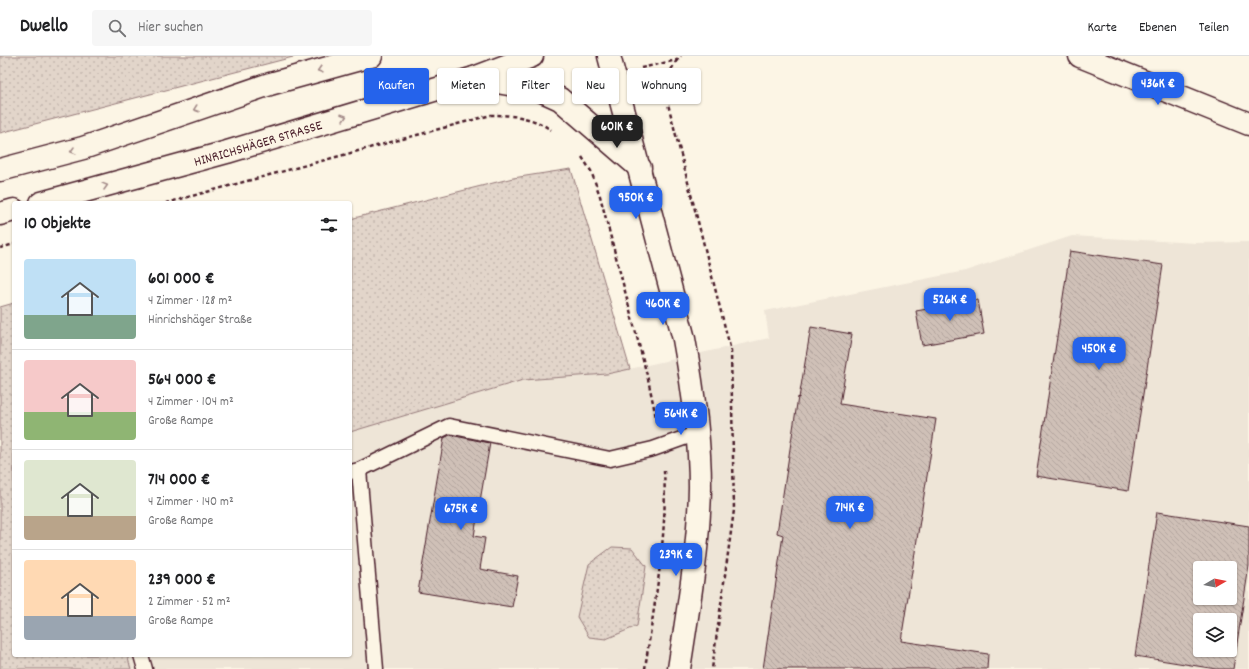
<!DOCTYPE html>
<html lang="de">
<head>
<meta charset="utf-8">
<style>
	:root { --surface:#fff; --page:#f6f6f6; --text:#202124; --muted:#757577; --line:#e0e0e0; --accent:#2563eb }
	body { margin:0; font-family:Dekko,sans-serif; background:var(--page); color:var(--text); height:100vh; display:flex; flex-direction:column; font-size:15px; white-space:nowrap }
	* { box-sizing:border-box; margin:0 }
	p { font-size:13px; color:var(--muted) }
	.icon { flex:none; width:22px; height:22px; fill:none; stroke:currentColor; stroke-width:2; stroke-linecap:round; stroke-linejoin:round }
	.map { position:relative; flex:1; overflow:hidden }
	.details { position:absolute; left:12px; top:145px; width:340px; height:456px; display:flex; flex-direction:column; background:var(--surface); border-radius:4px; box-shadow:0 1px 3px #0004 }
	.details>* { flex:none }
	.guide { position:absolute; left:364px; top:12px; width:380px; height:36px; display:flex; gap:8px }
	.needle { width:26px; rotate:81deg }
	.controls { position:absolute; left:1193px; top:505px; display:grid; gap:8px }
	.controls a { display:grid; place-items:center; width:44px; height:44px; border-radius:4px; background:var(--surface); box-shadow:0 1px 3px #0004; font-size:20px }
	.price { position:absolute; translate:-50% -34px; padding:0 9px; border-radius:8px; background:var(--accent); color:#fff; font-size:13px; line-height:26px; filter:drop-shadow(0 1px 2px #0008) }
	.price::after { content:''; position:absolute; left:50%; top:24px; width:12px; height:9px; margin-left:-6px; background:inherit; clip-path:polygon(0 0,100% 0,50% 100%) }
	.price.current { background:#222; color:#fff }
	ul { padding:0; list-style:none }
	li { display:flex; align-items:center; gap:12px; height:100px; padding:0 12px }
	li+li { border-top:1px solid var(--line) }
	li span { display:grid; place-items:center; flex:none; width:112px; height:80px; border-radius:4px; color:#555 }
	li>.icon { margin-inline-start:auto }
	span .icon { width:48px; height:48px; fill:#fffc; stroke-width:1 }
	li b { font-size:17px }
	h2 { display:flex; justify-content:space-between; align-items:center; height:48px; padding:0 12px; font-size:17px }
	.pill { padding:0 14px; border-radius:4px; background:var(--surface); box-shadow:0 1px 3px #0004; font-size:14px; line-height:36px }
	.pill.current { background:var(--accent); color:#fff }
	header { display:flex; align-items:center; gap:24px; box-sizing:border-box; height:56px; padding:0 20px; background:var(--surface); border-bottom:1px solid var(--line) }
	header strong { font-size:19px }
	nav { display:flex; gap:22px; margin-inline-start:auto; font-size:14px }
	.search { width:280px; height:36px; background:var(--page); display:flex; align-items:center; gap:10px; box-sizing:border-box; padding:0 14px; border-radius:4px; color:var(--muted); font-size:15px }
	.map>svg:first-child { display:block }
</style>
</head>
<body>
<header>
<strong>Dwello</strong>
<div class="search"><svg class="icon" aria-label="search" viewBox="0 0 24 24"><circle cx="10" cy="10" r="6"/><path d="M15 15l6 6"/></svg>Hier suchen</div>
<nav><a>Karte</a><a>Ebenen</a><a>Teilen</a></nav>
</header>
<div class="map">
<svg width="1249" height="613" viewBox="0 0 1249 613">
	<defs>
		<pattern id="grass-dots" width="8" height="8" patternUnits="userSpaceOnUse"><rect width="8" height="8" fill="#e2d5ca"/><path d="M2 2h.1M6 6h.1" fill="none" stroke="#c3b6ae" stroke-width="1.8" stroke-linecap="round"/></pattern>
		<pattern id="building-back-hatch" width="6" height="6" patternUnits="userSpaceOnUse"><rect width="6" height="6" fill="#cfc0b7"/><path d="M-1 5l2 2M0 0l6 6M5-1l2 2" fill="none" stroke="#b3a59e"/></pattern>
	</defs>
	<rect width="100%" height="100%" fill="#fcf5e5"/>
	<filter id="ink" filterUnits="userSpaceOnUse"><feTurbulence type="fractalNoise" baseFrequency=".025" numOctaves="2"/><feDisplacementMap in="SourceGraphic" scale="8" xChannelSelector="R" yChannelSelector="G"/><feConvolveMatrix kernelMatrix="1 2 1 2 8 2 1 2 1" color-interpolation-filters="sRGB"/></filter>
	<g filter="url(#ink)">
		<path fill="#eee5d7" fill-rule="evenodd" d="M 1072,180 L 1196,187 L 1249,186 L 1249,613 L 131,613 L 127,599 L 350,599 L 350,376 L 523,324 L 607,318 L 769,282 L 765,255 L 965,215 ZM 1200,512 L 1230,512 L 1230,542 L 1200,542 ZM 1200,564 L 1230,564 L 1230,594 L 1200,594 Z"/>
		<g fill="url(#grass-dots)" stroke="#967a7a">
			<path d="M 0,0 L 297,0 L 0,77 Z"/>
			<path d="M 571,113 L 630,313 L 607,318 L 523,324 L 350,376 L 350,163 L 513,122 Z"/>
			<path d="M 14,247 L 14,599 L 127,599 L 131,613 L 0,613 L 0,251 Z"/>
			<path d="M 612,491 L 632,492 L 646,510 L 637,570 L 606,583 L 589,581 L 577,561 L 589,508 Z"/>
		</g>
		<g fill="url(#building-back-hatch)" stroke="#4a1f2b" fill-rule="evenodd">
			<path d="M 1070,195 L 1163,209 L 1128,435 L 1036,420 Z"/>
			<path d="M 978,244 L 984,278 L 922,289 L 916,255 Z"/>
			<path d="M 811,271 L 852,278 L 840,348 L 936,363 L 901,585 L 988,598 L 987,613 L 763,613 L 783,479 L 777,477 L 798,341 L 799,342 Z"/>
			<path d="M 450,379 L 490,387 L 474,480 L 485,482 L 480,513 L 518,520 L 512,551 L 418,536 L 444,382 Z"/>
			<path d="M 1157,456 L 1249,470 L 1249,510 L 1233,613 L 1216,613 L 1135,600 ZM 1200,512 L 1230,512 L 1230,542 L 1200,542 ZM 1200,564 L 1230,564 L 1230,594 L 1200,594 Z"/>
		</g>
		<g fill="none" stroke-linecap="round" stroke-linejoin="round">
			<g stroke="#4a1f2b" stroke-width="17">
				<g id="lane">
					<path d="M 359,414 L 376,613"/>
					<path d="M 350,416 L 359,414 L 449,370 L 610,403 L 653,393 L 698,377"/>
					<path d="M 141,599 L 145,613"/>
				</g>
			</g>
			<g stroke="#4a1f2b" stroke-width="25">
				<g id="street">
					<path d="M 609,0 L 684,283 C 693,332 700,381 700,431 C 699,492 688,553 679,613"/>
					<path d="M 474,22 L 538,33 L 560,43 L 640,112"/>
				</g>
			</g>
			<g stroke="#4a1f2b" stroke-width="25">
				<g id="secondary">
					<path d="M 1080,0 L 1249,68"/>
					<path d="M 0,114 L 83,92 L 270,28 L 371,0"/>
					<path id="s1" d="M 41,147 L 227,96 L 474,22 L 532,0"/>
					<path d="M 0,158 L 14,154"/>
				</g>
			</g>
			<g stroke="#4a1f2b" stroke-width="2.5" stroke-dasharray="4 3" stroke-linecap="butt">
				<path d="M 677,4 L 666,22 L 668,48 L 731,295 L 734,454 L 712,613"/>
				<path d="M 641,12 L 677,4 L 681,0"/>
				<path d="M 582,101 L 591,115 L 600,140 L 648,323 L 657,366"/>
				<path d="M 166,147 L 491,59 C 513,59 533,61 551,74"/>
				<path d="M 0,192 L 14,188"/>
				<path d="M 645,613 C 654,548 668,481 664,415"/>
			</g>
			<use href="#lane" stroke="#fcf5e5" stroke-width="14"/>
			<use href="#street" stroke="#fcf5e5" stroke-width="22"/>
			<use href="#secondary" stroke="#fcf5e5" stroke-width="22"/>
		</g>
		<defs><path id="oneway-chevron" d="M-2-3.5L2.5 0L-2 3.5" fill="none" stroke-width="1.6" stroke-linecap="round" stroke-linejoin="round"/></defs>
		<g stroke="#a38a88">
			<use href="#oneway-chevron" transform="translate(320 14) rotate(164)"/>
			<use href="#oneway-chevron" transform="translate(196 53) rotate(161)"/>
			<use href="#oneway-chevron" transform="translate(344 61) rotate(-17)"/>
			<use href="#oneway-chevron" transform="translate(73 95) rotate(165)"/>
			<use href="#oneway-chevron" transform="translate(105 130) rotate(-15)"/>
		</g>
	</g>
	<g text-anchor="middle" stroke-width="3" stroke-linejoin="round" paint-order="stroke">
		<g font-size="14" fill="#4a1f2b" stroke="#fcf5e5">
			<text dy="5" stroke="none"><textPath href="#s1" startOffset="225">HINRICHSHÄGER STRASSE</textPath></text>
		</g>
	</g>
</svg>
<div class="controls">
<a><svg class="needle" viewBox="-14 -14 28 28"><path d="M0-13l5 13h-10z" fill="#e53935"/><path d="M0 13l5-13h-10z" fill="#757577"/></svg></a>
<a><svg class="icon" aria-label="layers" viewBox="0 0 24 24"><path d="M12 4l9 5-9 5-9-5zM3 14l9 5 9-5"/></svg></a>
</div>
<b class="price" style="left:1158px;top:50px">436K €</b>
<b class="price current" style="left:617px;top:93px">601K €</b>
<b class="price" style="left:636px;top:164px">950K €</b>
<b class="price" style="left:950px;top:266px">526K €</b>
<b class="price" style="left:663px;top:270px">460K €</b>
<b class="price" style="left:1099px;top:315px">450K €</b>
<b class="price" style="left:681px;top:380px">564K €</b>
<b class="price" style="left:850px;top:474px">714K €</b>
<b class="price" style="left:461px;top:475px">675K €</b>
<b class="price" style="left:676px;top:521px">239K €</b>
<div class="guide">
<a class="pill current">Kaufen</a>
<a class="pill">Mieten</a>
<a class="pill">Filter</a>
<a class="pill">Neu</a>
<a class="pill">Wohnung</a>
</div>
<section class="details">
<h2>10 Objekte<svg class="icon" aria-label="filters" viewBox="0 0 24 24"><path d="M4 7h16M4 17h16"/><circle cx="9" cy="7" r="2"/><circle cx="15" cy="17" r="2"/></svg></h2>
<ul>
<li><span style="background:linear-gradient(#bfe0f5 70%,#7fa58c 0)"><svg class="icon" aria-label="home" viewBox="0 0 24 24"><path d="M3 11l9-7 9 7M6 9v11h12V9"/></svg></span><div><b>601 000 €</b><p>4 Zimmer · 128 m²</p><p>Hinrichshäger Straße</p></div></li>
<li><span style="background:linear-gradient(#f6c9c9 65%,#8fb573 0)"><svg class="icon" aria-label="home" viewBox="0 0 24 24"><path d="M3 11l9-7 9 7M6 9v11h12V9"/></svg></span><div><b>564 000 €</b><p>4 Zimmer · 104 m²</p><p>Große Rampe</p></div></li>
<li><span style="background:linear-gradient(#dfe7d0 70%,#b9a48a 0)"><svg class="icon" aria-label="home" viewBox="0 0 24 24"><path d="M3 11l9-7 9 7M6 9v11h12V9"/></svg></span><div><b>714 000 €</b><p>4 Zimmer · 140 m²</p><p>Große Rampe</p></div></li>
<li><span style="background:linear-gradient(#ffd9b3 70%,#9aa5b1 0)"><svg class="icon" aria-label="home" viewBox="0 0 24 24"><path d="M3 11l9-7 9 7M6 9v11h12V9"/></svg></span><div><b>239 000 €</b><p>2 Zimmer · 52 m²</p><p>Große Rampe</p></div></li>
</ul>
</section>
</div>
</body>
</html>
